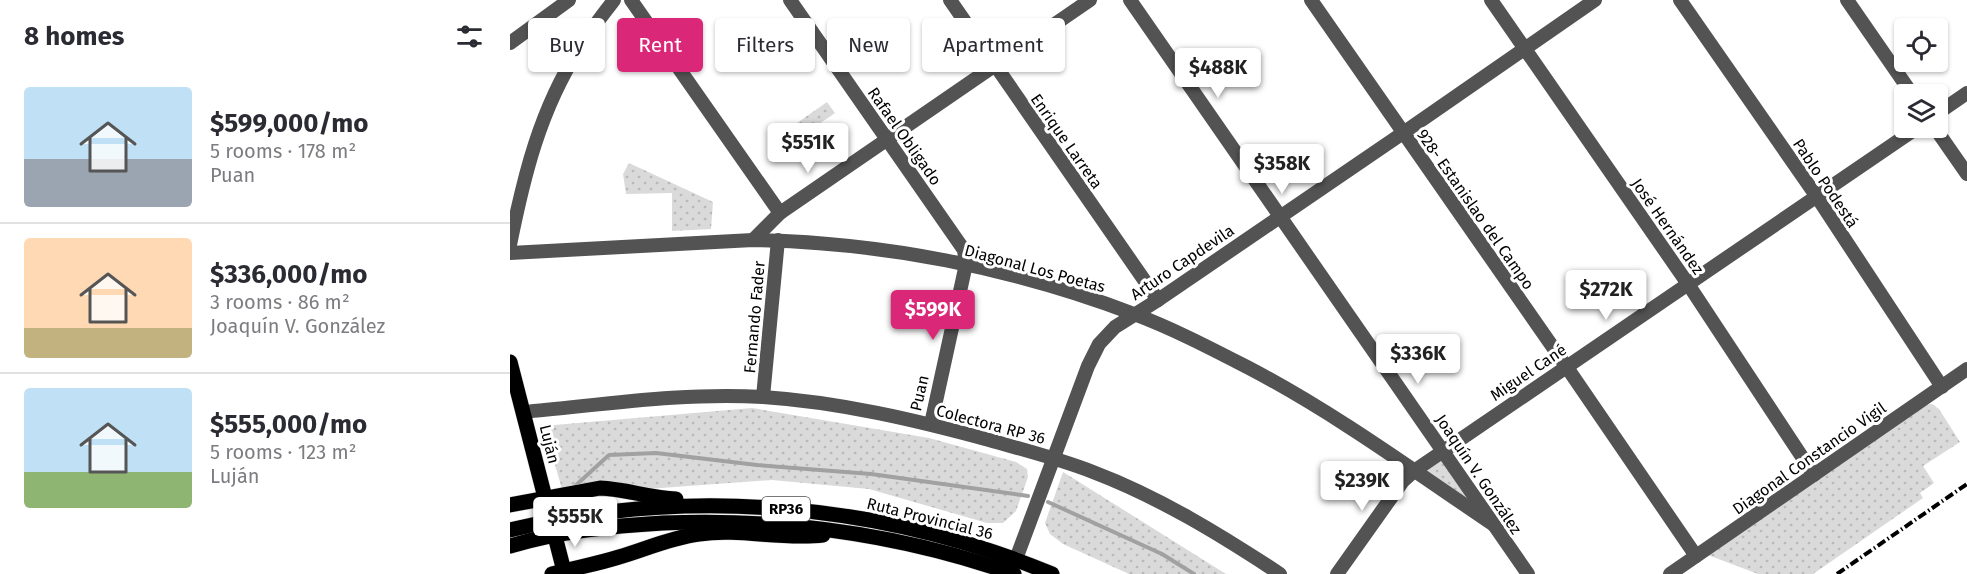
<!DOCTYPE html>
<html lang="en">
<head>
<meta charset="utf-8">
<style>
	:root { --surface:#fff; --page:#f7f7f7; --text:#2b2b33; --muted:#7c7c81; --line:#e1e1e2; --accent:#db2777 }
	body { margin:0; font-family:"Fira Sans",sans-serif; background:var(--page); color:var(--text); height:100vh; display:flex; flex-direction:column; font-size:22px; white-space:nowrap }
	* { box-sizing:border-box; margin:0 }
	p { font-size:20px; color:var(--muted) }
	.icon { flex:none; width:33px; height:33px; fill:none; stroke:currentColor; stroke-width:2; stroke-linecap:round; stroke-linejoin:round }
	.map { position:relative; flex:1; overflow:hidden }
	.details { display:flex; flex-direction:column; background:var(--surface); width:510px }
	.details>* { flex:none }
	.guide { position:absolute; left:18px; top:18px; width:570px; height:54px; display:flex; gap:12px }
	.buttons { position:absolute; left:1384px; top:18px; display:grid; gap:12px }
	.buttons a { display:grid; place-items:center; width:54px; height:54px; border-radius:6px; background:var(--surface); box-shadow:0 2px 4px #0004; font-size:30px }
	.price { position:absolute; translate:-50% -51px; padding:0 14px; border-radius:6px; background:#fff; color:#222; font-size:20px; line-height:39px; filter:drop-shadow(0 2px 3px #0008) }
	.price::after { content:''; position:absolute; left:50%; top:36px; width:18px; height:14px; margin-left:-9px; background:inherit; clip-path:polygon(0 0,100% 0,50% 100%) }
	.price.current { background:var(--accent); color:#fff }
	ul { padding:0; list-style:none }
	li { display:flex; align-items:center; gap:18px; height:150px; padding:0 24px }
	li+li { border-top:2px solid var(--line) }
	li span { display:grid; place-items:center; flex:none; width:168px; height:120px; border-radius:6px; color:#555 }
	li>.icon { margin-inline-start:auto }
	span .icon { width:72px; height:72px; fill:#fffc; stroke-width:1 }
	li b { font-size:26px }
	h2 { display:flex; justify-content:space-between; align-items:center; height:72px; padding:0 24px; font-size:26px }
	.tag { padding:0 21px; border-radius:6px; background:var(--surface); box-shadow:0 2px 4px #0004; font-size:21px; line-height:54px }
	.tag.current { background:var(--accent); color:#fff }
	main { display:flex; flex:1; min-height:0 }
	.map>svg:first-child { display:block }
</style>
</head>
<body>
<main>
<section class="details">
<h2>8 homes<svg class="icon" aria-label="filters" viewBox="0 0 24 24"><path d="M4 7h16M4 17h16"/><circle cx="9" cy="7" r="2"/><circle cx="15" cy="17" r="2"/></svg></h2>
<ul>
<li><span style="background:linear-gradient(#bfe0f5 60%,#9aa5b1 0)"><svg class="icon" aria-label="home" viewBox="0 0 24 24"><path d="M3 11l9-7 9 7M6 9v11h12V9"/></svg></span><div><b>$599,000/mo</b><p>5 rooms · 178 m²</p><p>Puan</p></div></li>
<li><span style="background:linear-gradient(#ffd9b3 75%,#c2b280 0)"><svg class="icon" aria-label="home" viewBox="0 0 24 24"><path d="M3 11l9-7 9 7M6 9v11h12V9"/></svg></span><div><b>$336,000/mo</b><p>3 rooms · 86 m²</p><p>Joaquín V. González</p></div></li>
<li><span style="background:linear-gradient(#bfe0f5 70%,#8fb573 0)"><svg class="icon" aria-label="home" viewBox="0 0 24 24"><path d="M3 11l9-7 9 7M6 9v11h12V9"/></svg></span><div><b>$555,000/mo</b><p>5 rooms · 123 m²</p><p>Luján</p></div></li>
</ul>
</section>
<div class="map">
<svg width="1457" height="574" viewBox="0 0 1457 574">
	<defs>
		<pattern id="grass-dots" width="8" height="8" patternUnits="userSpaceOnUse" patternTransform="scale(1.5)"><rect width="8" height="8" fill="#dadada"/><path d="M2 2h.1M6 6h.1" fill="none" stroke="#b9b9b9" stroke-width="1.8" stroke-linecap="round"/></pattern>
	</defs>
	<rect width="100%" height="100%" fill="#fff"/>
	<g fill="url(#grass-dots)">
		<path d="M 317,102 L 325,113 L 274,148 L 267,137 Z"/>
		<path d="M 119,163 L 203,202 L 201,229 L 162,231 L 162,193 L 116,194 L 113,174 Z"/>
		<path d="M 1422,404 L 1429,409 L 1450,442 L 1413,466 L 1424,483 L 1410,493 L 1413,498 L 1303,574 L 1248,574 L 1198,555 L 1415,405 Z"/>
		<path d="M 242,408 L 419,438 L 506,462 L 517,469 L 518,477 L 506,511 L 493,523 L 477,523 L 359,489 L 262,480 L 54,495 L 33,426 Z"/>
		<path d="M 933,455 L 975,517 L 914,471 Z"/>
		<path d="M 553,472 L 716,574 L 619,574 L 553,544 L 540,534 L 535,523 Z"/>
	</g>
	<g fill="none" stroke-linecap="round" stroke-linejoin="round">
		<g stroke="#a1a1a1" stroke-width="4">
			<path d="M 64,487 L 99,455 L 146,453 L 247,465 L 361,474 L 518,496"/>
			<path d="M 538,502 L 652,554 L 684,574"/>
		</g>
		<g stroke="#dbdbdb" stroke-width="16">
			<g id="major">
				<path d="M 0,362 L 54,571"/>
				<path d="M 0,505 L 90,488 C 116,489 140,498 166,499"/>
				<path d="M 0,530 C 178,486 372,503 542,574"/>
				<path d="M 0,546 C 50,531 101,526 153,523 C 274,518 390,534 504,574"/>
				<path d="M 42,574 C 64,568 87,564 109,557 C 137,549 159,538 189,534 C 230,528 272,540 313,535"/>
			</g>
		</g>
		<g stroke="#535353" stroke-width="14">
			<path d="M 121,0 L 270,213"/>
			<path d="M 280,0 L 454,250 L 456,264 L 421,424"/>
			<path d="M 440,0 L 648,300"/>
			<path d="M 620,0 L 1018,574"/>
			<path d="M 801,0 L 1056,366 L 1186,556"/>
			<path d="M 981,0 L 1178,284 L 1304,475"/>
			<path d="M 1170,0 L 1307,197 L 1432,387"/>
			<path d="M 1337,0 L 1402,94"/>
			<path d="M 0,43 L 59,0"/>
			<path d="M 1428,113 L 1457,93"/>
			<path d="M 1425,128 L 1457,174"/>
			<path d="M 243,240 L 270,213 L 580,0"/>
			<path d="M 0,245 C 14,175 30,110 69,49 C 79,32 92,16 104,0"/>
			<path d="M 0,253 L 243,240 C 372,242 503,268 624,314 C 664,329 702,349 739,368 C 825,413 904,471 984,525"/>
			<path d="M 253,397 L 268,240"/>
			<path d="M 13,412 C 92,405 173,392 253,397 C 329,402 406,420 479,440 C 514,450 550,459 583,472 C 649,497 711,535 770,574"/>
			<path d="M 506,559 L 578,366 L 589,344 L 605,327 L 648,300 L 893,133 L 1085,0"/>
			<path d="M 827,574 L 893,481 L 904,471 L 1407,128"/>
			<path d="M 1160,574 L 1457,369"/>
		</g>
		<use href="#major" stroke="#000" stroke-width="15"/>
		<path stroke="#000" stroke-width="4" stroke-dasharray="9 3 1.5 3" stroke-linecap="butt" d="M 1327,574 L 1457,484"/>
	</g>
	<g text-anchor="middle" stroke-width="6" stroke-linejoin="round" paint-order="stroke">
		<rect fill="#fff" stroke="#4c4c4c" stroke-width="1.5" x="252" y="497" width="48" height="24" rx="4.5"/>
		<g font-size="15" font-weight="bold" fill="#000">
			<text x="276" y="514">RP36</text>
		</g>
		<g font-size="16" fill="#000" stroke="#fff">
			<text transform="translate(395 136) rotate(55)" y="6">Rafael Obligado</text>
			<text transform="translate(557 141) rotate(55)" y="6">Enrique Larreta</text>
			<text transform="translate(1316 183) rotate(56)" y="6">Pablo Podestá</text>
			<text transform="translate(966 209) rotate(55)" y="6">928- Estanislao del Campo</text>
			<text transform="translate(1158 226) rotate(55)" y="6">José Hernández</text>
			<text transform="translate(672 262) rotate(-34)" y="6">Arturo Capdevila</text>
			<text transform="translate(525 268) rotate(15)" y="6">Diagonal Los Poetas</text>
			<text transform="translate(244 317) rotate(-85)" y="6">Fernando Fader</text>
			<text transform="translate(1018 372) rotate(-34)" y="6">Miguel Cané</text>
			<text transform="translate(409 393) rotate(-77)" y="6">Puan</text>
			<text transform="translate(481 424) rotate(15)" y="6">Colectora RP 36</text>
			<text transform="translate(40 444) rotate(76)" y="6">Luján</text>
			<text transform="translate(1299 458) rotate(-35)" y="6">Diagonal Constancio Vigil</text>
			<text transform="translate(969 474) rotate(56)" y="6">Joaquín V. González</text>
			<text transform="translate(420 518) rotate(14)" y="6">Ruta Provincial 36</text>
		</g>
	</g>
</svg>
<div class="buttons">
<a><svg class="icon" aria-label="locate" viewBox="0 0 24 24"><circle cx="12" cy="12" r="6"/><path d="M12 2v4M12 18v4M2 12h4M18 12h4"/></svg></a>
<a><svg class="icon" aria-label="layers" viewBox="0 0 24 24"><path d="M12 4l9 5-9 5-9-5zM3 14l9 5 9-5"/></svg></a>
</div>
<b class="price" style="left:708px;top:99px">$488K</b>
<b class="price" style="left:298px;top:174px">$551K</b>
<b class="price" style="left:772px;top:195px">$358K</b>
<b class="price" style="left:1096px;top:321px">$272K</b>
<b class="price current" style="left:423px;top:341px">$599K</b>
<b class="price" style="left:908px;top:385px">$336K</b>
<b class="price" style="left:852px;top:512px">$239K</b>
<b class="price" style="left:65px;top:548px">$555K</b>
<div class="guide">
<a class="tag">Buy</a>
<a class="tag current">Rent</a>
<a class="tag">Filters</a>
<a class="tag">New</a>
<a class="tag">Apartment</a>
</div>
</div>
</main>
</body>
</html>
